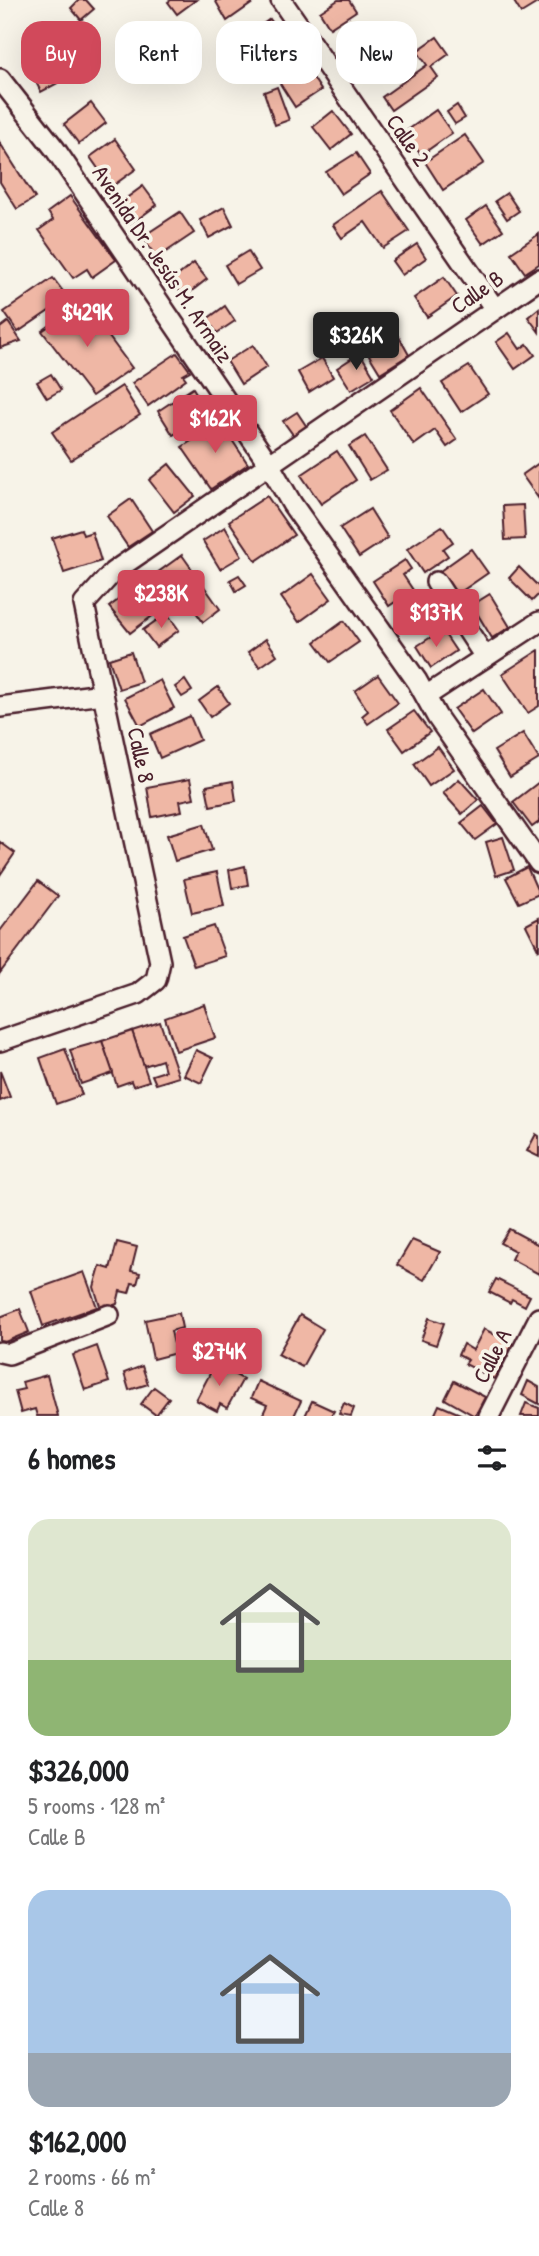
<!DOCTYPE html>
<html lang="en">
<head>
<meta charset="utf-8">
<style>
	:root { --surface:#fff; --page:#f2f2f2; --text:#202124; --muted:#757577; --accent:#d1495b }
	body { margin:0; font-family:"Patrick Hand",sans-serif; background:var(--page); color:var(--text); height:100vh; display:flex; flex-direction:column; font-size:26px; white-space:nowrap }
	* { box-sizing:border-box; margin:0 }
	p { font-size:23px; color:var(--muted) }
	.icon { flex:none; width:38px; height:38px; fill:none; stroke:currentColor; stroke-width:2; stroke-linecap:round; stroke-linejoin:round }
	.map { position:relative; height:1416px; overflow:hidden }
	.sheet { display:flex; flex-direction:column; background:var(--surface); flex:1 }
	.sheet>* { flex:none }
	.banner { position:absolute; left:21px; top:21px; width:497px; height:63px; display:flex; gap:14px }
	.price { position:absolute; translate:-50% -60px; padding:0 16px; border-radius:7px; background:var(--accent); color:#fff; font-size:23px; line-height:46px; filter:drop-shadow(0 2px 4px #0008) }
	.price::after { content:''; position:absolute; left:50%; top:42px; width:21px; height:16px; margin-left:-10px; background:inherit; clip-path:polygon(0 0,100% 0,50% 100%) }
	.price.current { background:#222; color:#fff }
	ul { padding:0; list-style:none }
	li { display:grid; align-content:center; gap:14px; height:371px; padding:0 28px }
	li span { display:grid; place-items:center; height:217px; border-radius:21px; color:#555 }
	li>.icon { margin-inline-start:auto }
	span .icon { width:126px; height:126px; fill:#fffc; stroke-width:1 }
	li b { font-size:30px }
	h2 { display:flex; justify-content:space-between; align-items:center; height:84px; padding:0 28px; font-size:30px }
	.pill { padding:0 24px; border-radius:21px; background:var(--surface); box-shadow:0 7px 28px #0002; font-size:24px; line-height:63px }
	.pill.current { background:var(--accent); color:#fff }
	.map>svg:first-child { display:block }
</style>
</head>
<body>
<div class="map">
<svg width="539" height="1416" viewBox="0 0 539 1416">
	<rect width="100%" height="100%" fill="#f7f3e8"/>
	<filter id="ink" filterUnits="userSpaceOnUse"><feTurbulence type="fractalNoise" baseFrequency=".0143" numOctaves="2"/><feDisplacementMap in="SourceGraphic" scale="14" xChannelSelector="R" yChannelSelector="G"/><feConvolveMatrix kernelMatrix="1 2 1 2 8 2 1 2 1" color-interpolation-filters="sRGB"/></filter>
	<g filter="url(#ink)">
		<g fill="#efb7a5" stroke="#4a1f2b" stroke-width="2">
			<path d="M 79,0 L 86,0 L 94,9 L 81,20 L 71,8 Z"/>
			<path d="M 171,0 L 196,0 L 177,14 L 168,2 Z"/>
			<path d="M 215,0 L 252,0 L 254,2 L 227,21 Z"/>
			<path d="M 338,0 L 349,0 L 356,11 L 330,28 L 320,12 Z"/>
			<path d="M 513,0 L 539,0 L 539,2 L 521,13 Z"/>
			<path d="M 270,19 L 291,48 L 256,73 L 235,44 Z"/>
			<path d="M 366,33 L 371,41 L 379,35 L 390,51 L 361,71 L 345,47 Z"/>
			<path d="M 66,37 L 82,70 L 41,92 L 24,59 Z"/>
			<path d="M 437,37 L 449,54 L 431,67 L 438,77 L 391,110 L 382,97 L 427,65 L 417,51 Z"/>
			<path d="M 305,65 L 321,90 L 295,107 L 279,82 Z"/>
			<path d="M 277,87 L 289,120 L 275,125 L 264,92 Z"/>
			<path d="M 91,103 L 106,123 L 79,144 L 64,124 Z"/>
			<path d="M 457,105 L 465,118 L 455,124 L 447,112 Z"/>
			<path d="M 436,110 L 452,133 L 421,155 L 405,132 Z"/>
			<path d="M 333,111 L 351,134 L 331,150 L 313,127 Z"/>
			<path d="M 465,135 L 484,163 L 443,190 L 425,162 Z"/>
			<path d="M 115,139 L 136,169 L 111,187 L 90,157 Z"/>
			<path d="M 0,143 L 35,198 L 17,209 L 0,182 Z"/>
			<path d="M 356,153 L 370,174 L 341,194 L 326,172 Z"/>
			<path d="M 143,186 L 157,205 L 131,224 L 117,205 Z"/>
			<path d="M 382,191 L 409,231 L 383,248 L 365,222 L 342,238 L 333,225 Z"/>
			<path d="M 507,193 L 519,211 L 507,219 L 495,201 Z"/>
			<path d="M 70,196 L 116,260 L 92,277 L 87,269 L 73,278 L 39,230 L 53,220 L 48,212 Z"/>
			<path d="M 486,206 L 503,230 L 483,244 L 466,220 Z"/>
			<path d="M 224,207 L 233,225 L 209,238 L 200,220 Z"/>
			<path d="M 180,212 L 194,233 L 157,258 L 142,237 Z"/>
			<path d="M 539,234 L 539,264 L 525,273 L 511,253 Z"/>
			<path d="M 417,244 L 426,258 L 402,275 L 392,261 Z"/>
			<path d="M 248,251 L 260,270 L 236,284 L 225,265 Z"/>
			<path d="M 194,263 L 207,279 L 184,297 L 171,281 Z"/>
			<path d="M 444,277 L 457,296 L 427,317 L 414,298 Z"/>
			<path d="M 53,278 L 68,298 L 18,332 L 4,312 Z"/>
			<path d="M 83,302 L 132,368 L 92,396 L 42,331 Z"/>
			<path d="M 225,306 L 235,321 L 217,333 L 207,319 Z"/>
			<path d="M 539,308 L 539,332 L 528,317 Z"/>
			<path d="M 8,322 L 21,341 L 0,348 L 0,328 Z"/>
			<path d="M 509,333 L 520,349 L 527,344 L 535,355 L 515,369 L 496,342 Z"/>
			<path d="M 399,337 L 409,355 L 380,373 L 369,355 Z"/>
			<path d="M 253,345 L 267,367 L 241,384 L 227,361 Z"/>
			<path d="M 177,353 L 190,371 L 183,375 L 186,379 L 148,406 L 132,383 Z"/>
			<path d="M 360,353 L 374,376 L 351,390 L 337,368 Z"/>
			<path d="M 322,358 L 333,377 L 309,392 L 298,372 Z"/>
			<path d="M 469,366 L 488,394 L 461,412 L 442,383 Z"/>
			<path d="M 51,374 L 61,390 L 47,398 L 37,382 Z"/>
			<path d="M 122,386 L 140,415 L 71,460 L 52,432 Z"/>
			<path d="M 193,388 L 208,413 L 173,435 L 158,411 Z"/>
			<path d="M 421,388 L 457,440 L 447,447 L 435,430 L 414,445 L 390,410 Z"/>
			<path d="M 297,412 L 307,427 L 294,436 L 283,421 Z"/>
			<path d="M 220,422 L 248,464 L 211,489 L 182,447 Z"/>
			<path d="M 365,436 L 387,470 L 370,480 L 349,446 Z"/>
			<path d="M 337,451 L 356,480 L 321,504 L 301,475 Z"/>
			<path d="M 539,463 L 539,499 L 522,475 Z"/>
			<path d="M 169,464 L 195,496 L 174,512 L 149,480 Z"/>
			<path d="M 267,496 L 294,535 L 256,561 L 229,521 Z"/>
			<path d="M 131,499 L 152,531 L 128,547 L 107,516 Z"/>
			<path d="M 523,505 L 525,539 L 505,540 L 503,506 Z"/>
			<path d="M 370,509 L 388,538 L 359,557 L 340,528 Z"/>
			<path d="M 442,526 L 453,542 L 443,549 L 448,556 L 423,573 L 407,549 Z"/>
			<path d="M 225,527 L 242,556 L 220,569 L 203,541 Z"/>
			<path d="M 81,529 L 83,535 L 92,532 L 101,561 L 64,573 L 52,538 Z"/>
			<path d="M 471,549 L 488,573 L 456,595 L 440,571 Z"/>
			<path d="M 182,555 L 220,609 L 203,622 L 186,598 L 171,608 L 150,578 Z"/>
			<path d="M 405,560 L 411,569 L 403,575 L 413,590 L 389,606 L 373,581 Z"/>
			<path d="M 519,567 L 539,587 L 539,594 L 532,601 L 509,578 Z"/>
			<path d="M 313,574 L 331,599 L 299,622 L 281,597 Z"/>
			<path d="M 239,575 L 246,585 L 236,591 L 230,580 Z"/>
			<path d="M 143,581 L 164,607 L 130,633 L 109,607 Z"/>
			<path d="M 490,594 L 510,627 L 492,638 L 472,605 Z"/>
			<path d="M 167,613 L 179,630 L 156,647 L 143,630 Z"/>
			<path d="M 344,621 L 359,642 L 330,662 L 315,642 Z"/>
			<path d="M 442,630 L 456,651 L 431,668 L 417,646 Z"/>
			<path d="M 266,639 L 277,655 L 260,667 L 248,652 Z"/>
			<path d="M 539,650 L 539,706 L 528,713 L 502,674 Z"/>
			<path d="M 131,652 L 141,682 L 119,689 L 109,659 Z"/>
			<path d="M 378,675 L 398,703 L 368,724 L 362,716 L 368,711 L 355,691 Z"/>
			<path d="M 160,680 L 174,708 L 140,726 L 125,698 Z"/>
			<path d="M 185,680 L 192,691 L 182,697 L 175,687 Z"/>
			<path d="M 218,687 L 229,703 L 210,717 L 199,701 Z"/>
			<path d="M 484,689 L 501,714 L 472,734 L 454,709 Z"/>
			<path d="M 414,711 L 430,732 L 404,751 L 388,729 Z"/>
			<path d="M 190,716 L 200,740 L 160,758 L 150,734 Z"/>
			<path d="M 523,733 L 539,759 L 510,777 L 494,751 Z"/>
			<path d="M 438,747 L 454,769 L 429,786 L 414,764 Z"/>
			<path d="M 190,779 L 194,798 L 180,801 L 182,811 L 152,817 L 147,787 Z"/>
			<path d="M 459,779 L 478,800 L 462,814 L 443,793 Z"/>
			<path d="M 233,781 L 236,801 L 210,806 L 206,786 Z"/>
			<path d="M 539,782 L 539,822 L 532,827 L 513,802 Z"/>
			<path d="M 483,806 L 497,824 L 475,840 L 461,823 Z"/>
			<path d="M 204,824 L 212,850 L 175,861 L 167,835 Z"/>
			<path d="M 503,837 L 514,870 L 496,876 L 486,842 Z"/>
			<path d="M 0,842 L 15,853 L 0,875 Z"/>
			<path d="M 245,866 L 248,885 L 232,888 L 229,870 Z"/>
			<path d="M 527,867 L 539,894 L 519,903 L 506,878 Z"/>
			<path d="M 217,872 L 224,906 L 192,913 L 184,879 Z"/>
			<path d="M 38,881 L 58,896 L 0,973 L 0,931 Z"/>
			<path d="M 539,918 L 539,951 L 526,925 Z"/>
			<path d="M 214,926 L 225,956 L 194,966 L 183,936 Z"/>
			<path d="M 204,1004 L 215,1038 L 176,1051 L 165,1018 Z"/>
			<path d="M 160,1022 L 179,1077 L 156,1084 L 152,1075 L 165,1071 L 162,1060 L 144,1066 L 132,1031 Z"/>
			<path d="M 132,1031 L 149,1081 L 133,1086 L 131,1081 L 117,1086 L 102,1041 Z"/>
			<path d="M 102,1041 L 113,1073 L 81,1084 L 70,1050 Z"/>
			<path d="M 65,1049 L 82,1095 L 56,1104 L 40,1058 Z"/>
			<path d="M 196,1050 L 213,1058 L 201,1083 L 184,1075 Z"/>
			<path d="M 0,1071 L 10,1097 L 0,1101 Z"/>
			<path d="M 536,1134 L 539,1136 L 539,1157 L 527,1151 Z"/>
			<path d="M 509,1229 L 539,1245 L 539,1274 L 511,1259 L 515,1251 L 500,1243 Z"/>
			<path d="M 412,1240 L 440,1252 L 424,1280 L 397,1265 Z"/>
			<path d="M 117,1242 L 137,1247 L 131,1271 L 140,1273 L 137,1284 L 132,1283 L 129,1293 L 120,1291 L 117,1304 L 101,1309 L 94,1287 L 100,1266 L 110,1269 Z"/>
			<path d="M 84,1272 L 97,1307 L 43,1326 L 31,1291 Z"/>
			<path d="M 496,1279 L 530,1296 L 525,1306 L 512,1299 L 510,1303 L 489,1292 Z"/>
			<path d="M 20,1309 L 29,1332 L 0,1344 L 0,1317 Z"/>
			<path d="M 179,1313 L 182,1328 L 171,1331 L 176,1353 L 153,1359 L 145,1320 Z"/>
			<path d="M 300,1315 L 323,1329 L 302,1367 L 278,1354 Z"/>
			<path d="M 429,1318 L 444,1323 L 436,1345 L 421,1340 Z"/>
			<path d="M 484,1329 L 513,1344 L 494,1379 L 465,1364 L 468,1360 L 458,1355 L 463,1344 L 473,1350 Z"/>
			<path d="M 197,1331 L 200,1344 L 188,1348 L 184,1335 Z"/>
			<path d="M 97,1346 L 109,1382 L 85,1390 L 73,1355 Z"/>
			<path d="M 215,1364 L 243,1379 L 227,1408 L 220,1404 L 217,1411 L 196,1400 Z"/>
			<path d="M 142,1366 L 148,1384 L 129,1390 L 124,1373 Z"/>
			<path d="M 47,1375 L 58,1416 L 37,1416 L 35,1409 L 21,1413 L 15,1391 L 24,1389 L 22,1382 Z"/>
			<path d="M 258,1381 L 301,1401 L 294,1416 L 262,1416 L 267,1405 L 251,1398 Z"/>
			<path d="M 454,1381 L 485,1397 L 475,1416 L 445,1399 Z"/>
			<path d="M 528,1381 L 539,1387 L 539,1404 L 522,1395 Z"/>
			<path d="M 154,1387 L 169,1398 L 156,1415 L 141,1404 Z"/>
			<path d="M 312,1401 L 334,1411 L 331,1416 L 305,1416 Z"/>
			<path d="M 344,1403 L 354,1408 L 351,1416 L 339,1414 Z"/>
			<path d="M 526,1403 L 539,1408 L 539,1416 L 521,1416 Z"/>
			<path d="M 439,1405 L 465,1416 L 434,1416 Z"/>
		</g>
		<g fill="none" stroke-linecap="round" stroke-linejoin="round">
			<g stroke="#4a1f2b" stroke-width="24">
				<g id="minor">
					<path d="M 281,0 L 495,309"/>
					<path d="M 0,79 L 55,149 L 269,464 L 292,504 L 417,681 L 437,717 L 539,863"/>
					<path d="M 436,582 L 485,657"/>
					<path d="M 426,696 L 539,622"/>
					<path d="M 0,707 L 103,694"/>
					<path d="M 0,1041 L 138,994 L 156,980 L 160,962 L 84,604 L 113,572 L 539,279"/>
					<path d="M 0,1352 L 9,1354 L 109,1315"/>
					<path d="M 489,1416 L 539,1318"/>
				</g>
			</g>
			<use href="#minor" stroke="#f7f3e8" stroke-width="19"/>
		</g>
	</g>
	<g text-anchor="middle" stroke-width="7" stroke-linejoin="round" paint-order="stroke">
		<g font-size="23" fill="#4a1f2b" stroke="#f7f3e8">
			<text transform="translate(408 140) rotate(55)" y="8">Calle 2</text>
			<text transform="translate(163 264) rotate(56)" y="8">Avenida Dr. Jesús M. Armaiz</text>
			<text transform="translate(477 292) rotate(-35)" y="8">Calle B</text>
			<text transform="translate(141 755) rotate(78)" y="8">Calle 8</text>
			<text transform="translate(492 1356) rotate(-63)" y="8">Calle A</text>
		</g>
	</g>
</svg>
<b class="price" style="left:87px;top:349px">$429K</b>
<b class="price current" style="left:356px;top:372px">$326K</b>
<b class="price" style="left:215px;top:455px">$162K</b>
<b class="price" style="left:161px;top:630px">$238K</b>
<b class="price" style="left:436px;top:649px">$137K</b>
<b class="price" style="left:219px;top:1388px">$274K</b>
<div class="banner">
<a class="pill current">Buy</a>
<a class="pill">Rent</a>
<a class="pill">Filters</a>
<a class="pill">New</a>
</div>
</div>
<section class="sheet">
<h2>6 homes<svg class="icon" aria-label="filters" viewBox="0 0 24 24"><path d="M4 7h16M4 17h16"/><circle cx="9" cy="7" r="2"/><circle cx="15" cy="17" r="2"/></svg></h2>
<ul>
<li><span style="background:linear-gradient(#dfe7d0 65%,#8fb573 0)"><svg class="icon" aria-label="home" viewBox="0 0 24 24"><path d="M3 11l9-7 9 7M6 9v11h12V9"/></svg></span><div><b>$326,000</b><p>5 rooms · 128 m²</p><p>Calle B</p></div></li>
<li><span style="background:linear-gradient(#a9c7e8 75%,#9aa5b1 0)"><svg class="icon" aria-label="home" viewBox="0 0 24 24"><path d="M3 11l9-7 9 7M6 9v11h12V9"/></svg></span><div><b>$162,000</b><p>2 rooms · 66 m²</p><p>Calle 8</p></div></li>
</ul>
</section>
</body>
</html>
